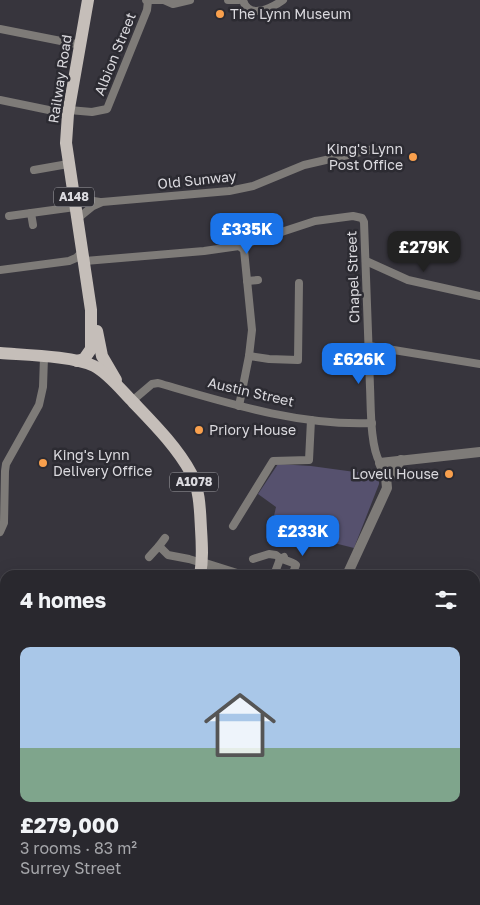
<!DOCTYPE html>
<html lang="en">
<head>
<meta charset="utf-8">
<style>
	:root { --surface:#29282e; --page:#313036; --text:#f1f3f6; --muted:#a5a6aa; --line:#45444a; --accent:#1a73e8 }
	body { margin:0; font-family:"Golos Text",sans-serif; background:var(--page); color:var(--text); height:100vh; display:flex; flex-direction:column; font-size:19px; white-space:nowrap }
	* { box-sizing:border-box; margin:0 }
	p { font-size:16px; color:var(--muted) }
	.icon { flex:none; width:28px; height:28px; fill:none; stroke:currentColor; stroke-width:2; stroke-linecap:round; stroke-linejoin:round }
	.map { position:relative; flex:1; overflow:hidden }
	.details { position:absolute; left:0px; top:570px; width:480px; height:335px; display:flex; flex-direction:column; background:var(--surface); border-radius:15px 15px 0 0; box-shadow:0 5px 20px #0002,0 0 0 1px var(--line) }
	.details>* { flex:none }
	.price { position:absolute; translate:-50% -42px; padding:0 11px; border-radius:10px; background:var(--accent); color:#fff; font-size:16px; line-height:32px; filter:drop-shadow(0 1px 2px #0008) }
	.price::after { content:''; position:absolute; left:50%; top:30px; width:15px; height:11px; margin-left:-8px; background:inherit; clip-path:polygon(0 0,100% 0,50% 100%) }
	.price.selected { background:#222; color:#fff }
	ul { padding:0; list-style:none }
	li { display:grid; align-content:center; gap:10px; height:265px; padding:0 20px }
	li+li { border-top:1px solid var(--line) }
	li span { display:grid; place-items:center; height:155px; border-radius:10px; color:#555 }
	li>.icon { margin-inline-start:auto }
	span .icon { width:90px; height:90px; fill:#fffc; stroke-width:1 }
	li b { font-size:21px }
	h2 { display:flex; justify-content:space-between; align-items:center; height:60px; padding:0 20px; font-size:21px }
	.map>svg:first-child { display:block }
</style>
</head>
<body>
<div class="map">
<svg width="480" height="905" viewBox="0 0 480 905">
	<rect width="100%" height="100%" fill="#37353d"/>
	<path fill="#56516e" d="M 278,464 L 311,466 L 355,472 L 376,471 L 379,479 L 379,484 L 354,548 L 290,532 L 289,534 L 271,529 L 276,507 L 258,494 Z"/>
	<g fill="#574d7c">
		<path d="M 480,722 L 480,831 L 477,833 L 475,832 L 475,723 Z"/>
		<path d="M 343,900 L 373,900 L 379,903 L 385,900 L 410,900 L 404,905 L 340,905 Z"/>
	</g>
	<g fill="none" stroke-linecap="round" stroke-linejoin="round">
		<path stroke="#574d7c" stroke-width="2.5" d="M 55,905 L 59,900"/>
		<g stroke="#7e7b78" stroke-width="8">
			<path d="M 146,0 L 164,0 L 173,4 L 190,0"/>
			<path d="M 228,0 L 239,0"/>
			<path d="M 243,0 C 248,20 272,8 283,0"/>
			<path d="M 0,29 L 81,45"/>
			<path d="M 0,100 L 68,114"/>
			<path d="M 69,110 L 92,112 L 107,109 L 147,10 L 148,1"/>
			<path d="M 34,170 L 68,164"/>
			<path d="M 73,193 L 87,200 L 100,202"/>
			<path d="M 31,213 L 33,225"/>
			<path d="M 9,216 L 75,207"/>
			<path d="M 77,219 L 93,206 L 102,202 L 229,191 L 253,186 L 304,165 L 378,148"/>
			<path d="M 85,261 L 204,251 L 239,246 L 315,221 L 353,216 L 362,218 L 364,222 C 366,277 368,332 370,387 C 371,407 370,446 380,463"/>
			<path d="M 366,261 L 408,280 L 480,296"/>
			<path d="M 0,270 L 69,261 L 76,258 L 82,252"/>
			<path d="M 247,281 L 258,280"/>
			<path d="M 369,346 L 480,364"/>
			<path d="M 249,356 L 269,359 L 298,360 L 299,283"/>
			<path d="M 132,401 L 152,384 L 158,383 C 227,403 299,426 372,423"/>
			<path d="M 239,406 L 249,356 L 252,330 L 244,250 L 239,246"/>
			<path d="M 233,526 L 273,461 L 309,460 L 311,420"/>
			<path d="M 0,532 L 4,523 L 5,471 L 6,464 L 39,405 L 43,387 L 44,357"/>
			<path d="M 159,546 L 165,538"/>
			<path d="M 149,557 L 159,546 L 168,555 L 189,559 L 202,563"/>
			<path d="M 253,559 L 269,554 L 276,555 C 282,561 290,560 296,565 L 292,575"/>
			<path d="M 274,575 L 280,559 L 284,557"/>
			<path d="M 0,598 L 5,598"/>
			<path d="M 0,631 L 5,623"/>
			<path d="M 475,675 L 480,674"/>
			<path d="M 0,724 L 5,716"/>
			<path d="M 0,753 L 5,746"/>
			<path d="M 0,839 L 5,831"/>
			<path d="M 0,866 L 5,870"/>
			<path d="M 457,900 L 465,905"/>
			<path d="M 13,905 L 16,900"/>
			<path d="M 244,905 L 247,900"/>
		</g>
		<g stroke="#7e7b78" stroke-width="10">
			<path d="M 386,477 L 391,475 L 401,460"/>
			<path d="M 202,563 L 240,575"/>
			<path d="M 347,575 L 387,488 L 386,477 L 380,463 L 480,452"/>
			<path d="M 0,743 L 5,744"/>
		</g>
		<g stroke="#c5beb9" stroke-width="12">
			<path d="M 97,331 L 102,356 L 116,380"/>
			<path d="M 0,353 C 24,355 74,356 94,366 C 108,373 123,392 133,402 C 154,424 177,447 191,473 C 200,490 200,511 201,529 C 202,545 203,560 200,575"/>
			<path d="M 77,361 L 84,359 L 91,349 L 91,310 L 66,143 L 68,114 L 88,0"/>
			<path d="M 189,905 L 194,900"/>
		</g>
	</g>
	<g fill="#f9a04d" stroke="#2c2b32" stroke-width="2">
		<circle cx="220" cy="14" r="5"/>
		<circle cx="413" cy="157" r="5"/>
		<circle cx="199" cy="430" r="5"/>
		<circle cx="43" cy="463" r="5"/>
		<circle cx="449" cy="474" r="5"/>
	</g>
	<g text-anchor="middle" stroke-width="5" stroke-linejoin="round" paint-order="stroke">
		<g fill="#2c2b32" stroke="#a6a6ab" stroke-width="1">
			<rect x="54" y="187.5" width="40" height="19" rx="4"/>
			<rect x="170" y="472.5" width="48" height="19" rx="4"/>
		</g>
		<g font-size="12" font-weight="bold" fill="#dbdadf">
			<text x="74" y="201">A148</text>
			<text x="194" y="486">A1078</text>
		</g>
		<g font-size="14" fill="#dbdadf" stroke="#2c2b32" text-anchor="start">
			<text x="230" y="19">The Lynn Museum</text>
			<text x="403" y="154" text-anchor="end">King's Lynn<tspan x="403" dy="16">Post Office</tspan></text>
			<text x="209" y="435">Priory House</text>
			<text x="53" y="460">King's Lynn<tspan x="53" dy="16">Delivery Office</tspan></text>
			<text x="439" y="479" text-anchor="end">Lovell House</text>
		</g>
		<g font-size="14" fill="#dbdadf" stroke="#2c2b32">
			<text transform="translate(115 54) rotate(-68)" y="5">Albion Street</text>
			<text transform="translate(60 79) rotate(-81)" y="5">Railway Road</text>
			<text transform="translate(197 180) rotate(-6)" y="5">Old Sunway</text>
			<text transform="translate(353 277) rotate(-92)" y="5">Chapel Street</text>
			<text transform="translate(251 392) rotate(13)" y="5">Austin Street</text>
		</g>
	</g>
</svg>
<b class="price" style="left:247px;top:255px">£335K</b>
<b class="price selected" style="left:424px;top:273px">£279K</b>
<b class="price" style="left:359px;top:385px">£626K</b>
<b class="price" style="left:303px;top:557px">£233K</b>
<section class="details">
<h2>4 homes<svg class="icon" aria-label="filters" viewBox="0 0 24 24"><path d="M4 7h16M4 17h16"/><circle cx="9" cy="7" r="2"/><circle cx="15" cy="17" r="2"/></svg></h2>
<ul>
<li><span style="background:linear-gradient(#a9c7e8 65%,#7fa58c 0)"><svg class="icon" aria-label="home" viewBox="0 0 24 24"><path d="M3 11l9-7 9 7M6 9v11h12V9"/></svg></span><div><b>£279,000</b><p>3 rooms · 83 m²</p><p>Surrey Street</p></div></li>
</ul>
</section>
</div>
</body>
</html>
